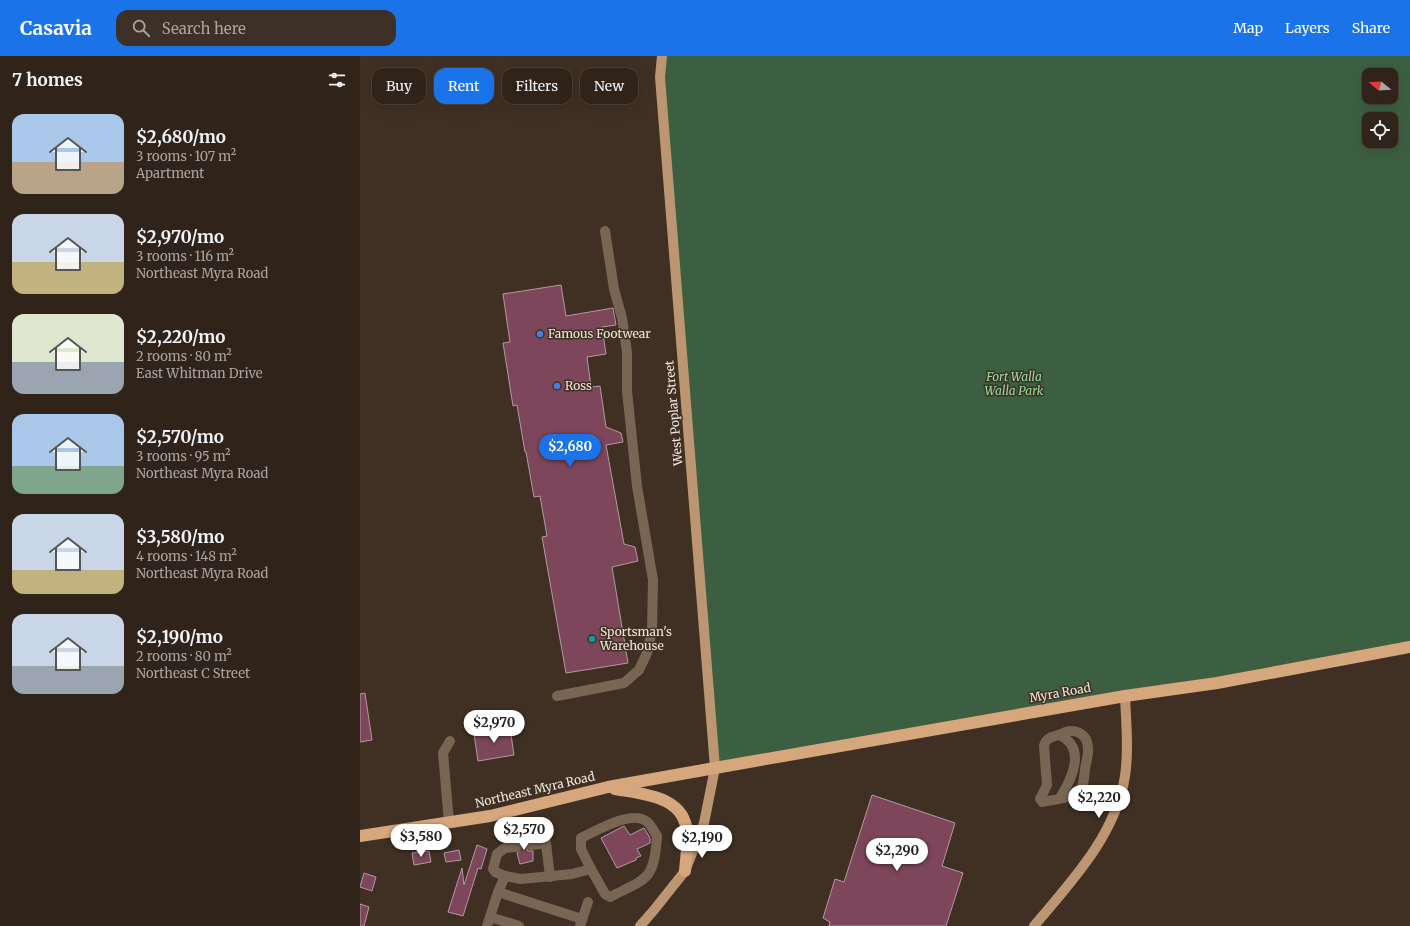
<!DOCTYPE html>
<html lang="en">
<head>
<meta charset="utf-8">
<style>
	:root { --surface:#30241a; --page:#3c3027; --text:#f1f3f6; --muted:#a8a4a2; --line:#4b4139; --accent:#1a73e8 }
	body { margin:0; font-family:Merriweather,serif; background:var(--page); color:var(--text); height:100vh; display:flex; flex-direction:column; font-size:15px; white-space:nowrap }
	* { box-sizing:border-box; margin:0 }
	p { font-size:13px; color:var(--muted) }
	.icon { flex:none; width:22px; height:22px; fill:none; stroke:currentColor; stroke-width:2; stroke-linecap:round; stroke-linejoin:round }
	.map { position:relative; flex:1; overflow:hidden }
	.panel { display:flex; flex-direction:column; background:var(--surface); width:360px }
	.panel>* { flex:none }
	.guide { position:absolute; left:12px; top:12px; width:380px; height:36px; display:flex; gap:8px }
	.needle { width:26px; rotate:288deg }
	.controls { position:absolute; left:1002px; top:12px; display:grid; gap:8px }
	.controls a { display:grid; place-items:center; width:36px; height:36px; border-radius:8px; background:var(--surface); box-shadow:0 4px 16px #0002,0 0 0 1px var(--line); font-size:20px }
	.price { position:absolute; translate:-50% -34px; padding:0 9px; border-radius:14px; background:#fff; color:#222; font-size:13px; line-height:26px; filter:drop-shadow(0 1px 2px #0008) }
	.price::after { content:''; position:absolute; left:50%; top:24px; width:12px; height:9px; margin-left:-6px; background:inherit; clip-path:polygon(0 0,100% 0,50% 100%) }
	.price.current { background:var(--accent); color:#fff }
	ul { padding:0; list-style:none }
	li { display:flex; align-items:center; gap:12px; height:100px; padding:0 12px }
	li span { display:grid; place-items:center; flex:none; width:112px; height:80px; border-radius:12px; color:#555 }
	li>.icon { margin-inline-start:auto }
	span .icon { width:48px; height:48px; fill:#fffc; stroke-width:1 }
	li b { font-size:17px }
	h2 { display:flex; justify-content:space-between; align-items:center; height:48px; padding:0 12px; font-size:17px }
	.pill { padding:0 14px; border-radius:12px; background:var(--surface); box-shadow:0 4px 16px #0002,0 0 0 1px var(--line); font-size:14px; line-height:36px }
	.pill.current { background:var(--accent); color:#fff }
	header { display:flex; align-items:center; gap:24px; box-sizing:border-box; height:56px; padding:0 20px; background:var(--accent); color:#fff }
	header strong { font-size:19px }
	nav { display:flex; gap:22px; margin-inline-start:auto; font-size:14px }
	.search { width:280px; height:36px; background:var(--page); display:flex; align-items:center; gap:10px; box-sizing:border-box; padding:0 14px; border-radius:12px; color:var(--muted); font-size:15px }
	main { display:flex; flex:1; min-height:0 }
	.map>svg:first-child { display:block }
</style>
</head>
<body>
<header>
<strong>Casavia</strong>
<div class="search"><svg class="icon" aria-label="search" viewBox="0 0 24 24"><circle cx="10" cy="10" r="6"/><path d="M15 15l6 6"/></svg>Search here</div>
<nav><a>Map</a><a>Layers</a><a>Share</a></nav>
</header>
<main>
<section class="panel">
<h2>7 homes<svg class="icon" aria-label="filters" viewBox="0 0 24 24"><path d="M4 7h16M4 17h16"/><circle cx="9" cy="7" r="2"/><circle cx="15" cy="17" r="2"/></svg></h2>
<ul>
<li><span style="background:linear-gradient(#a9c7e8 60%,#b9a48a 0)"><svg class="icon" aria-label="home" viewBox="0 0 24 24"><path d="M3 11l9-7 9 7M6 9v11h12V9"/></svg></span><div><b>$2,680/mo</b><p>3 rooms · 107 m²</p><p>Apartment</p></div></li>
<li><span style="background:linear-gradient(#c9d6e8 60%,#c2b280 0)"><svg class="icon" aria-label="home" viewBox="0 0 24 24"><path d="M3 11l9-7 9 7M6 9v11h12V9"/></svg></span><div><b>$2,970/mo</b><p>3 rooms · 116 m²</p><p>Northeast Myra Road</p></div></li>
<li><span style="background:linear-gradient(#dfe7d0 60%,#9aa5b1 0)"><svg class="icon" aria-label="home" viewBox="0 0 24 24"><path d="M3 11l9-7 9 7M6 9v11h12V9"/></svg></span><div><b>$2,220/mo</b><p>2 rooms · 80 m²</p><p>East Whitman Drive</p></div></li>
<li><span style="background:linear-gradient(#a9c7e8 65%,#7fa58c 0)"><svg class="icon" aria-label="home" viewBox="0 0 24 24"><path d="M3 11l9-7 9 7M6 9v11h12V9"/></svg></span><div><b>$2,570/mo</b><p>3 rooms · 95 m²</p><p>Northeast Myra Road</p></div></li>
<li><span style="background:linear-gradient(#c9d6e8 70%,#c2b280 0)"><svg class="icon" aria-label="home" viewBox="0 0 24 24"><path d="M3 11l9-7 9 7M6 9v11h12V9"/></svg></span><div><b>$3,580/mo</b><p>4 rooms · 148 m²</p><p>Northeast Myra Road</p></div></li>
<li><span style="background:linear-gradient(#c9d6e8 65%,#9aa5b1 0)"><svg class="icon" aria-label="home" viewBox="0 0 24 24"><path d="M3 11l9-7 9 7M6 9v11h12V9"/></svg></span><div><b>$2,190/mo</b><p>2 rooms · 80 m²</p><p>Northeast C Street</p></div></li>
</ul>
</section>
<div class="map">
<svg width="1050" height="870" viewBox="0 0 1050 870">
	<rect width="100%" height="100%" fill="#403023"/>
	<path fill="#3c5f41" fill-rule="evenodd" d="M 302,0 L 1050,0 L 1050,591 L 355,712 ZM 1009,19 L 1031,19 L 1031,41 L 1009,41 ZM 1009,63 L 1031,63 L 1031,85 L 1009,85 Z"/>
	<g fill="#7d465a" stroke="#b39aa2">
		<path d="M 201,229 L 206,260 L 253,252 L 256,269 L 242,271 L 246,298 L 227,301 L 231,331 L 240,330 L 246,371 L 261,377 L 263,386 L 246,389 L 264,488 L 275,491 L 278,505 L 252,511 L 268,607 L 206,617 L 182,481 L 187,480 L 180,440 L 174,441 L 166,396 L 165,396 L 157,349 L 153,350 L 143,287 L 150,286 L 143,238 Z"/>
		<path d="M 5,637 L 12,684 L 0,686 L 0,638 Z"/>
		<path d="M 150,672 L 154,699 L 118,705 L 114,678 Z"/>
		<path d="M 512,739 L 595,767 L 582,810 L 603,817 L 586,870 L 469,870 L 470,866 L 463,862 L 475,823 L 484,826 Z"/>
		<path d="M 264,770 L 270,779 L 284,772 L 290,782 L 290,787 L 277,793 L 281,800 L 276,802 L 276,804 L 257,812 L 241,782 Z"/>
		<path d="M 170,779 L 170,783 L 167,784 L 165,789 L 168,795 L 173,795 L 173,805 L 160,808 L 157,797 L 162,794 L 162,790 L 159,785 L 155,785 L 154,782 Z"/>
		<path d="M 117,789 L 127,793 L 121,813 L 118,812 L 103,860 L 88,856 L 102,812 L 104,829 Z"/>
		<path d="M 99,794 L 101,804 L 86,806 L 84,797 Z"/>
		<path d="M 69,795 L 71,806 L 54,809 L 52,797 Z"/>
		<path d="M 4,817 L 16,821 L 12,835 L 0,831 Z"/>
		<path d="M 0,848 L 9,851 L 4,870 L 0,870 Z"/>
	</g>
	<g fill="none" stroke-linecap="round" stroke-linejoin="round">
		<path stroke="#5a4b3f" stroke-width="10" stroke-dasharray="10 5" stroke-linecap="butt" d="M 156,791 L 171,789"/>
		<g stroke="#786554" stroke-width="10">
			<path d="M 197,640 L 264,627 L 279,614 L 287,597 L 292,574 L 293,524 L 277,430 L 267,335 L 267,296 L 262,262 L 254,233 L 245,175"/>
			<path d="M 680,743 L 687,729 L 684,690 C 686,682 691,681 699,679"/>
			<path d="M 682,746 C 691,744 712,742 718,737 C 724,732 724,721 725,713 C 726,707 728,701 728,695 C 729,677 714,670 699,679 C 727,691 712,723 700,742"/>
			<path d="M 89,766 L 83,697 L 90,685"/>
			<path d="M 171,789 L 186,787 L 190,821"/>
			<path d="M 145,820 L 135,816 L 133,813 L 137,798 L 145,792 L 156,791"/>
			<path d="M 138,836 L 145,820 L 161,823 L 212,818 L 231,813 L 245,838 L 250,841 C 287,822 294,825 297,780 C 294,776 291,768 286,765 C 271,754 236,775 221,782 L 221,793 L 231,813"/>
			<path d="M 130,861 L 159,870"/>
			<path d="M 127,870 L 138,836 L 222,863"/>
			<path d="M 220,870 L 228,846"/>
		</g>
		<g stroke="#bc9572" stroke-width="10">
			<path d="M 280,870 L 294,854 L 325,815 L 344,767 L 355,712 L 300,21 L 302,0"/>
			<path d="M 674,870 C 711,826 756,779 765,720 C 769,694 766,666 765,640"/>
		</g>
		<g stroke="#d6a77d" stroke-width="12">
			<path d="M 255,733 C 283,738 326,740 327,778 C 328,790 326,803 325,815"/>
			<path d="M 0,780 L 130,760 L 248,731 L 355,712 L 765,640 L 857,627 L 1050,591"/>
		</g>
	</g>
	<g fill="#3f7fe0" stroke="#403023" stroke-width="1.5">
		<circle cx="180" cy="278" r="4"/>
		<circle cx="197" cy="330" r="4"/>
	</g>
	<circle fill="#0f9aa8" stroke="#403023" stroke-width="1.5" cx="232" cy="583" r="4"/>
	<g text-anchor="middle" stroke-width="3" stroke-linejoin="round" paint-order="stroke">
		<g font-size="12" fill="#efe5dc" stroke="#403023" text-anchor="start">
			<text x="188" y="282">Famous Footwear</text>
			<text x="205" y="334">Ross</text>
			<text x="240" y="580">Sportsman's<tspan x="240" dy="14">Warehouse</tspan></text>
		</g>
		<g font-size="12" font-style="italic" fill="#96dca1" stroke="#403023">
			<text x="654" y="325">Fort Walla<tspan x="654" dy="14">Walla Park</tspan></text>
		</g>
		<g font-size="12" fill="#efe5dc" stroke="#403023">
			<text transform="translate(314 357) rotate(-95)" y="4">West Poplar Street</text>
			<text transform="translate(700 637) rotate(-10)" y="4">Myra Road</text>
			<text transform="translate(175 734) rotate(-13)" y="4">Northeast Myra Road</text>
		</g>
	</g>
</svg>
<div class="controls">
<a><svg class="needle" viewBox="-14 -14 28 28"><path d="M0-13l5 13h-10z" fill="#e53935"/><path d="M0 13l5-13h-10z" fill="#a8a4a2"/></svg></a>
<a><svg class="icon" aria-label="locate" viewBox="0 0 24 24"><circle cx="12" cy="12" r="6"/><path d="M12 2v4M12 18v4M2 12h4M18 12h4"/></svg></a>
</div>
<b class="price current" style="left:210px;top:412px">$2,680</b>
<b class="price" style="left:134px;top:688px">$2,970</b>
<b class="price" style="left:739px;top:763px">$2,220</b>
<b class="price" style="left:164px;top:795px">$2,570</b>
<b class="price" style="left:61px;top:802px">$3,580</b>
<b class="price" style="left:342px;top:803px">$2,190</b>
<b class="price" style="left:537px;top:816px">$2,290</b>
<div class="guide">
<a class="pill">Buy</a>
<a class="pill current">Rent</a>
<a class="pill">Filters</a>
<a class="pill">New</a>
</div>
</div>
</main>
</body>
</html>
